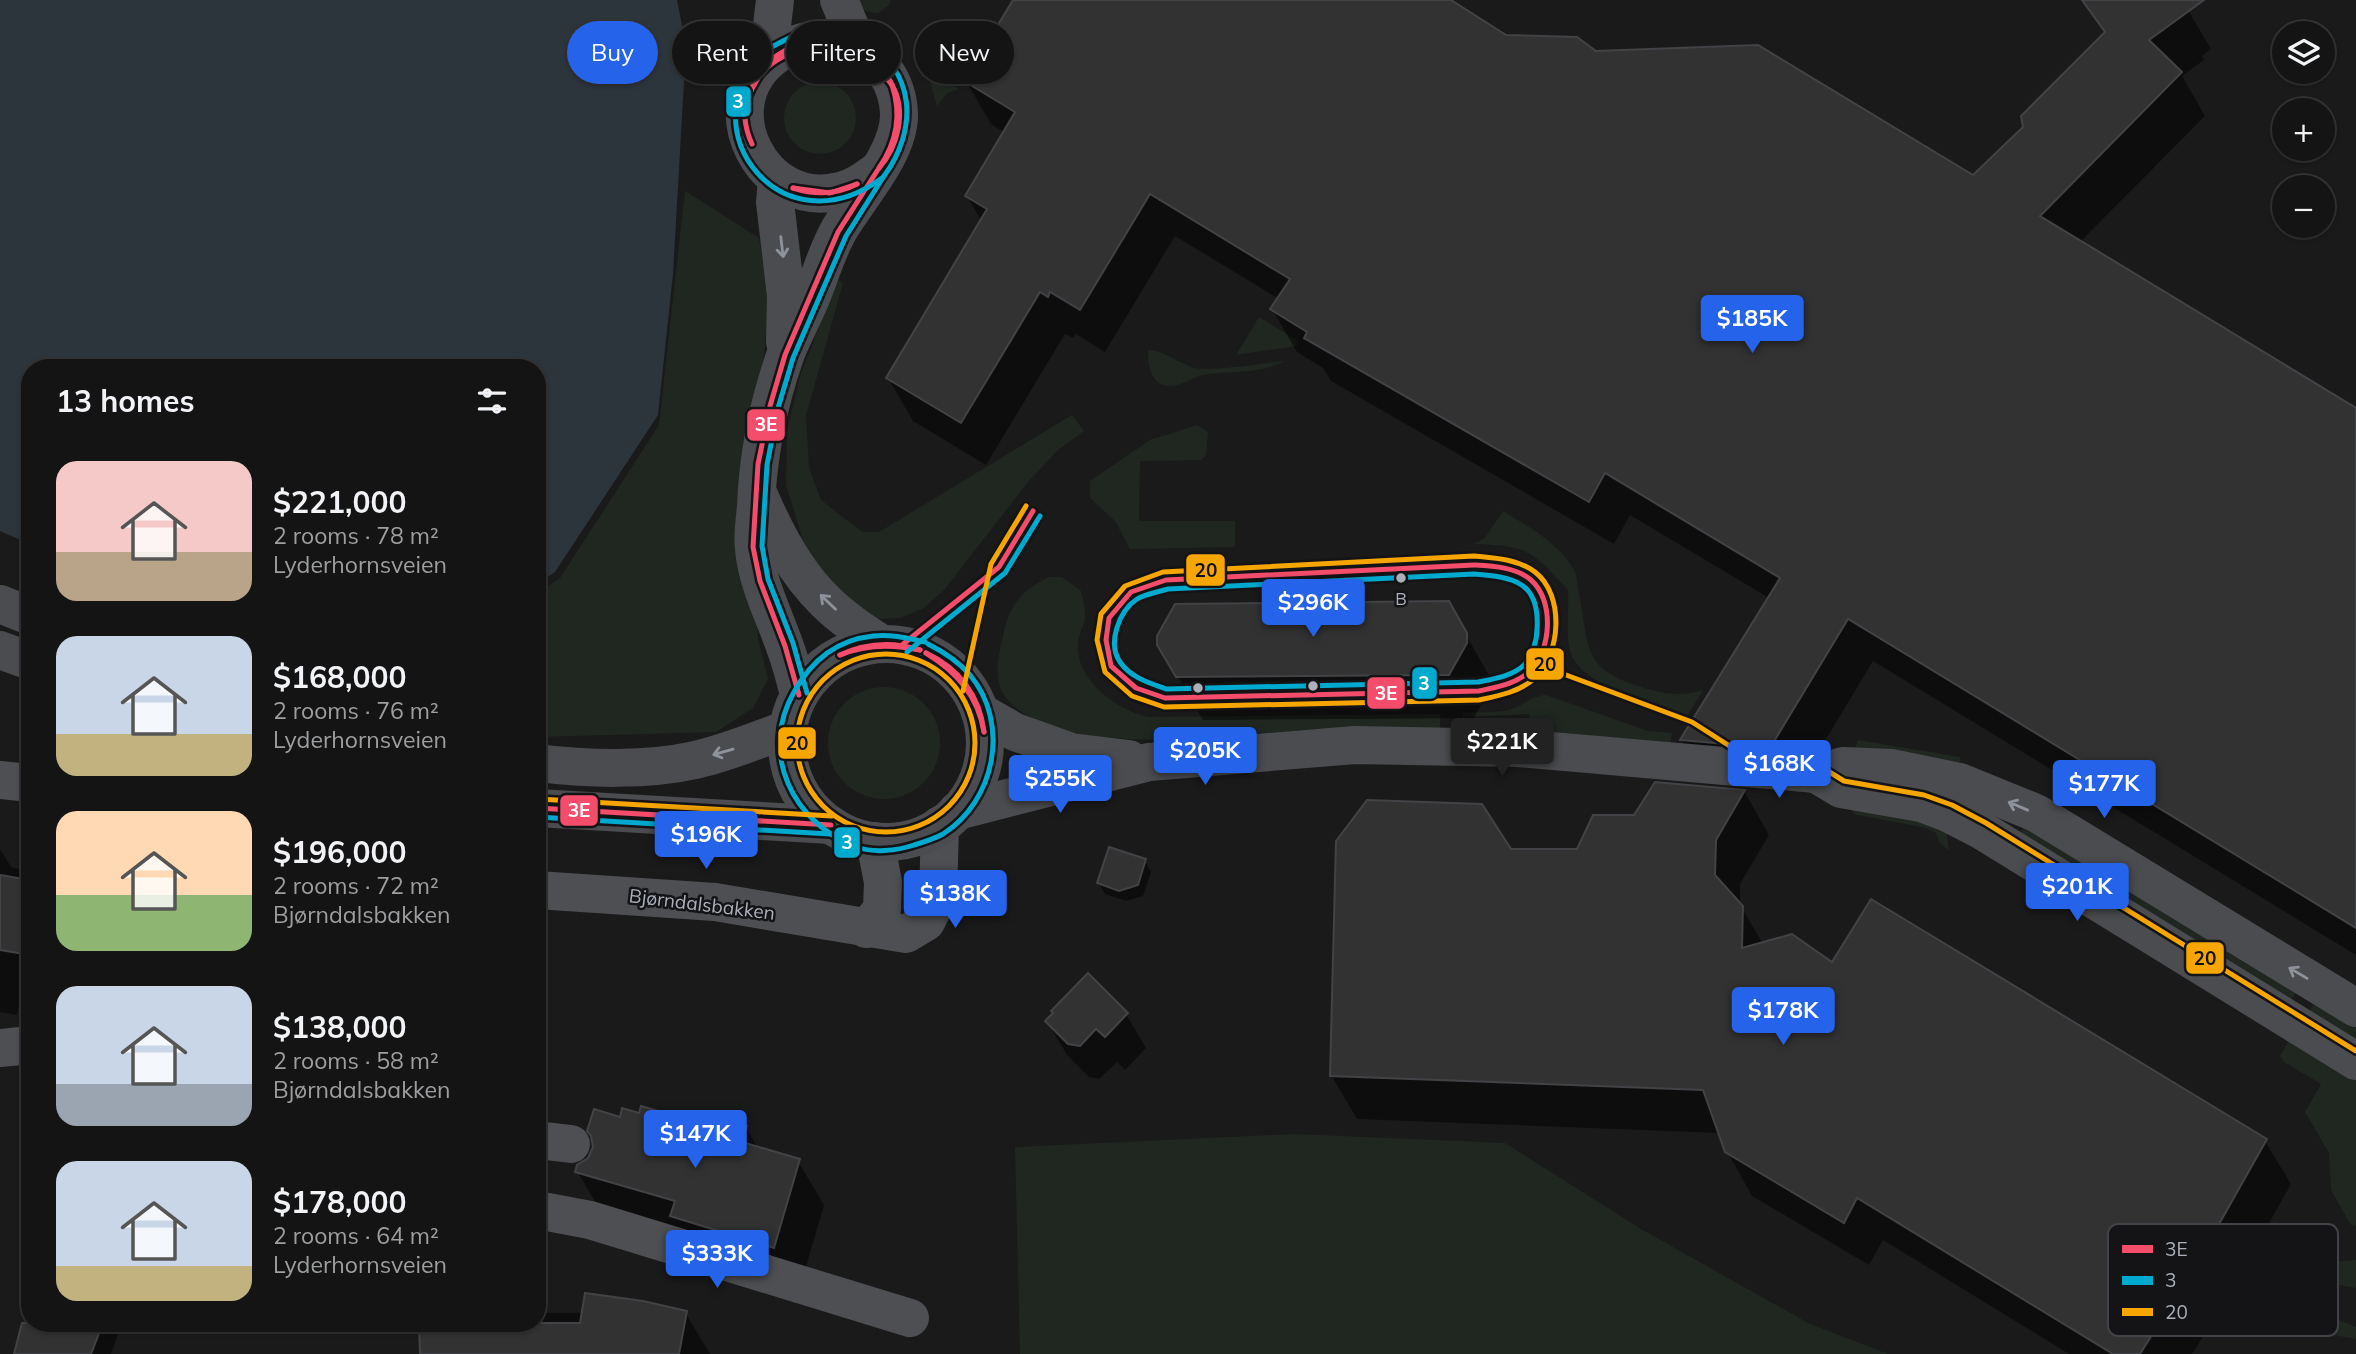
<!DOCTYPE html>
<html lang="en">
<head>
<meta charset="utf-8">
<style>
	:root { --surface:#141414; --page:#212122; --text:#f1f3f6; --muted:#9d9ea0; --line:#333334; --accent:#2563eb }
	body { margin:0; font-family:Mulish,sans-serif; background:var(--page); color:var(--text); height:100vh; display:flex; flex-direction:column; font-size:26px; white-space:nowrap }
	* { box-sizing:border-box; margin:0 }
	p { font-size:23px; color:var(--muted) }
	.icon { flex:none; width:38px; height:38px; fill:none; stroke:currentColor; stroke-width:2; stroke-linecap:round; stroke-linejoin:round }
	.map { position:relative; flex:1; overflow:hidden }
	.sheet { position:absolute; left:21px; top:359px; width:525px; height:973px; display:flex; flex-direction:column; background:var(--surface); border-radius:28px; box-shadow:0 2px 5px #0004,0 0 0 2px var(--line) }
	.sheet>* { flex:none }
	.top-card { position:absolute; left:567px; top:21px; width:665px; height:63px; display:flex; gap:14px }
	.controls { position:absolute; left:2272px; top:21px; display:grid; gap:14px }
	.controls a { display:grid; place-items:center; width:63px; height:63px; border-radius:50%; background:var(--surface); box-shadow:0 2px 5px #0004,0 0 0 2px var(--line); font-size:35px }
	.price { position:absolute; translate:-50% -60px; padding:0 16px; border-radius:7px; background:var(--accent); color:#fff; font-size:23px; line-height:46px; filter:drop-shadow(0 2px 4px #0008) }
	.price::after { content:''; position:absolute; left:50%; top:42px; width:21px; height:16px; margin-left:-10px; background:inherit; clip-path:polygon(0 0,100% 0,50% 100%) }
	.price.current { background:#222; color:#fff }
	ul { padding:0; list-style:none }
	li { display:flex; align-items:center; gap:21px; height:175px; padding:0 35px }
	li span { display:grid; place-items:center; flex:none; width:196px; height:140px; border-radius:21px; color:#555 }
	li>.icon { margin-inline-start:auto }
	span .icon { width:84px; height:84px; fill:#fffc; stroke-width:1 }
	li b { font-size:30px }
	h2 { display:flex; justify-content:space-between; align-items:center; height:84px; padding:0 35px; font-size:30px }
	.tag { padding:0 24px; border-radius:32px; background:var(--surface); box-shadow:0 2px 5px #0004,0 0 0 2px var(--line); font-size:24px; line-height:63px }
	.tag.current { background:var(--accent); color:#fff }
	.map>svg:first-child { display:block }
</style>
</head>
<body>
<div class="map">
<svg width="2356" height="1354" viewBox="0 0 2356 1354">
	<rect width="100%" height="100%" fill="#1a1a1a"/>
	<g fill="#202721">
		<path d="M 856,0 L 891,0 L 888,6 L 878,13 C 867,12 860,11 856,0 Z"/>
		<path d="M 921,51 C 932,67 941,80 959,89 L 947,93 L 937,106 Z"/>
		<circle cx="820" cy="118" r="36"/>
		<path d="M 685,191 L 759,238 L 769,301 L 752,486 L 758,639 L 768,679 L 753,708 L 716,732 L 537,737 L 537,593 L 560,578 L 659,425 Z"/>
		<path d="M 838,280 L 843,283 L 806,416 L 809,467 L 821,500 L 862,532 L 879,532 L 1072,415 L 1084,431 L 1057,451 L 1028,482 L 944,590 L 924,608 L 900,618 L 880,619 L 861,611 L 809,560 L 786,485 L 787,431 L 800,376 Z"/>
		<path d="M 1259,317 L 1298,341 L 1296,346 L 1236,355 Z"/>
		<path d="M 1148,350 C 1160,349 1181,364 1195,368 C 1211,372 1265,363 1284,361 C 1258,376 1231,369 1203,375 C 1191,377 1180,388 1167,386 C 1150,383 1148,364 1148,350 Z"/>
		<path d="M 1197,425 L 1208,432 L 1206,455 L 1201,460 L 1140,461 L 1139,521 L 1235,521 L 1235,547 L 1130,549 L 1115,521 L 1090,498 L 1090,481 L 1150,440 Z"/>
		<path d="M 1503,511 C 1529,527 1556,541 1573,568 C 1577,575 1578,586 1579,594 C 1590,646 1580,668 1641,687 C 1663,694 1681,697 1703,690 L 1688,715 C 1656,704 1581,688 1570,651 C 1566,638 1569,606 1568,590 C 1531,550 1529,546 1474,544 L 1485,538 Z"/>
		<path d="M 1049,577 L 1062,577 L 1081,591 C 1083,599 1086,610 1085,618 C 1084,627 1078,635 1078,644 C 1076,681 1116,709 1148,717 L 1440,714 L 1440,729 C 1379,731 1317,734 1255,737 C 1199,739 1142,743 1086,735 C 1061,732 1015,716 1003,693 C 993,676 999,654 1003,636 C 1009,606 1021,590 1049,577 Z"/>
		<circle cx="884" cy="743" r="56"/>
		<path d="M 1546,695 L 1648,731 L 1672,733 L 1670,743 L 1530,730 L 1529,714 L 1463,717 L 1463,713 C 1478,712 1494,713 1509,710 C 1522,706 1532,696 1546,695 Z"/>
		<path d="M 1858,740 L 1960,757 L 1959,770 L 1853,755 Z"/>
		<path d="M 1852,801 L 1946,830 L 1949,851 L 1939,842 L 1936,833 L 1926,828 L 1853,814 Z"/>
		<path d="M 2033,826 L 2299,988 L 2290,1001 L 2015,838 L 2023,828 Z"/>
		<path d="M 2318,998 L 2356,1023 L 2356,1049 L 2305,1018 Z"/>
		<path d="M 2289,1040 L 2356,1078 L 2356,1226 L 2351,1225 L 2331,1190 L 2329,1153 L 2305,1112 L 2321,1084 L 2284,1062 L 2280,1056 Z"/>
		<path d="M 1295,1134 L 1505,1143 L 1641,1229 L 1808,1323 L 1888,1354 L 1020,1354 L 1015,1147 Z"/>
		<path d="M 2356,1260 L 2356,1288 L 2254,1269 Z"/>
		<path d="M 2224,1303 L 2342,1321 L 2356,1327 L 2356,1339 L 2208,1313 Z"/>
	</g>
	<path fill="#2c353c" d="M 0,0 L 677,0 L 686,46 L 673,274 L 658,415 L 555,572 L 537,584 L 537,368 L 30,368 L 30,544 L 0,531 Z"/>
	<g fill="#0007">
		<path d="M 1015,0 L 1447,0 L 1505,37 L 1596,53 L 1973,177 L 2025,127 L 2105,34 L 2088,0 L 2182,0 L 2211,49 L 2202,56 L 2204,60 L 2182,76 L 2205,116 L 2080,242 L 2356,410 L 2356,955 L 1873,661 L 1795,791 L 1707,783 L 1682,740 L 1769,598 L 1630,515 L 1614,544 L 1331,381 L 1323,368 L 1297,352 L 1272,309 L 1279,299 L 1175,236 L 1105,352 L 1076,334 L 1073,338 L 1065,334 L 986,465 L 913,421 L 888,378 L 982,222 L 967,196 L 1005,133 L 991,124 L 966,81 Z"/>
		<path d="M 1448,603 L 1491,679 L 1491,687 L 1474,718 L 1203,720 L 1159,644 Z"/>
		<path d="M 1656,784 L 1744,791 L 1769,835 L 1740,884 L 1740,905 L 1763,944 L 1833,964 L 2265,1141 L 2291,1184 L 2226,1300 L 2192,1354 L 2069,1354 L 1883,1240 L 1869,1265 L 1752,1196 L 1727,1151 L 1720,1133 L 1357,1119 L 1331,1075 L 1510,851 L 1578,851 L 1635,817 Z"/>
		<path d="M 0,849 L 11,867 L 19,869 L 22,874 L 30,876 L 30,1009 L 18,1007 L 17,1015 L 0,1012 Z"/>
		<path d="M 1145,861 L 1151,872 L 1143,896 L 1126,901 L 1105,894 L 1099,883 Z"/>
		<path d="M 1126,1014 L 1146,1048 L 1125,1070 L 1117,1062 L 1099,1079 L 1089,1077 L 1067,1055 L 1047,1021 Z"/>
		<path d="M 621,1119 L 746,1127 L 758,1149 L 798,1161 L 824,1205 L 799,1291 L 603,1215 L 577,1171 Z"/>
		<path d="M 685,1312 L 710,1354 L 422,1354 L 421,1323 L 537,1323 L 537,1313 Z"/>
		<path d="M 30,1322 L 30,1323 L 122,1323 L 111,1354 L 93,1354 L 70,1345 L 67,1354 L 16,1354 Z"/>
		<path d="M 250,1323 L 267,1323 L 265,1329 Z"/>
	</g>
	<g fill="#323232" stroke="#424346" stroke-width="2">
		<path d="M 1013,0 L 1451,0 L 1506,35 L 1577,37 L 1596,51 L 1758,45 L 1973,175 L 2023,127 L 2021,116 L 2105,32 L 2082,0 L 2204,0 L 2149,40 L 2182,72 L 2040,216 L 2356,408 L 2356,928 L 1848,619 L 1770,748 L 1680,740 L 1780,578 L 1605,473 L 1589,502 L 1304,338 L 1307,332 L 1270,309 L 1290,279 L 1150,194 L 1080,310 L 1050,292 L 1048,297 L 1040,292 L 961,423 L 886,378 L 987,209 L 965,196 L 1015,112 L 964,81 Z"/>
		<path d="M 1449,601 L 1467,633 L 1467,643 L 1449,675 L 1176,677 L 1157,645 L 1157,636 L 1175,604 Z"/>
		<path d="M 1655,782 L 1745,790 L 1716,840 L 1715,875 L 1743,906 L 1742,948 L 1792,934 L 1832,962 L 1871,899 L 2267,1139 L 2201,1256 L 2140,1354 L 2113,1354 L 1857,1198 L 1844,1223 L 1725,1152 L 1703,1090 L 1330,1076 L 1336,841 L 1367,800 L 1482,804 L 1511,849 L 1577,849 L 1593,815 L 1634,815 Z"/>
		<path d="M 1109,847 L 1146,859 L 1138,885 L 1119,891 L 1097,883 Z"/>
		<path d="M 0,875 L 30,880 L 30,955 L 0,950 Z"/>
		<path d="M 1088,973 L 1128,1013 L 1105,1037 L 1096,1029 L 1080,1046 L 1068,1044 L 1045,1021 L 1053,1013 L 1051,1011 Z"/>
		<path d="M 641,1106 L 699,1123 L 702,1112 L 747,1126 L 742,1142 L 800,1159 L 774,1248 L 670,1216 L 675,1201 L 575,1172 L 577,1165 L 588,1158 L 593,1147 L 591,1136 L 587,1131 L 594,1109 L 620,1117 L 622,1108 L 639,1113 Z"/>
		<path d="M 585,1293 L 643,1301 L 687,1311 L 679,1354 L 420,1354 L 419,1323 L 580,1323 Z"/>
		<path d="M 22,1323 L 103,1323 L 91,1354 L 14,1354 Z"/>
	</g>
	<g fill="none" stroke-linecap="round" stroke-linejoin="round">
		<g stroke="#4e4f53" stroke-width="38">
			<path d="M 0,780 L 30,783"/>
			<path d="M 537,890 L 715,902 L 906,934 L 926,922 L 938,898 L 940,825"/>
			<path d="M 866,929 L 882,909 L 883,882 L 875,841"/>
			<path d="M 0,1048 L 30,1045"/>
			<path d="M 537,1140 L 571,1144"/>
			<path d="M 537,1210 L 590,1220 L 910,1318"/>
		</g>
		<g stroke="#4b4c4f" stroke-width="38">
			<path d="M 839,0 L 859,48"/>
			<path d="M 768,60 L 775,0"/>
			<path d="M 777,180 L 775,202 L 786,296 L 785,342"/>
			<path d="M 759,495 C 775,533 795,572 825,601 C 842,618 862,631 882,644"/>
			<path d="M 0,604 L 30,616"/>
			<circle cx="886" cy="743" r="99"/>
			<path d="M 0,650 L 30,661"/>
			<path d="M 799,695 C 795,678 790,660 784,644 C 773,613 757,582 754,549 C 752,535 755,520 756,506 C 758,455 768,405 785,356 C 792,337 803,318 811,298 C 820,276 827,251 839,230 C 858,197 900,153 899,114 C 897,48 822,17 772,58 C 710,107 763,211 840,191 C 854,188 865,180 877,171"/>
			<path d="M 980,712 L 1015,732 L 1071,752 L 1129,759"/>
			<path d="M 537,763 C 586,769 647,771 695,760 C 727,753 757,740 788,729"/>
			<path d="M 1821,777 L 1841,789 L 1921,803 L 1948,813 L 1981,830 L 2356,1061"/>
			<path d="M 537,808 L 831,825"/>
			<path d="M 957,811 L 1149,762 L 1355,745 L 1518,748 L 1816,774 L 1843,766 L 1892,768 L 1960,782 L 2036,813 L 2356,1008"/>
		</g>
		<g stroke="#141416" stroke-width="10">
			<g id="bus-1">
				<path d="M 750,93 C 741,108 745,129 752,144"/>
				<path d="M 750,93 C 770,28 865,22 892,85"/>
				<path d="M 750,93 C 753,87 757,79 761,74 C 787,44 838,40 871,61 C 879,66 886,78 892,85"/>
				<path d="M 879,168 C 897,142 902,115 892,85"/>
				<path d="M 879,168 C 898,147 907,111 892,85"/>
				<path d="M 793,188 L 830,193 L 857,184"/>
				<path d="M 793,188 C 815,195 836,195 857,184"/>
				<path d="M 1474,565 C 1493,566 1516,567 1531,580 C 1555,601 1551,651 1530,671 C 1517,684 1496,687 1479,691 L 1165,698 L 1136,688 L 1111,666 L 1106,640 L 1109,618 L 1131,592 L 1166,580 Z"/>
				<path d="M 902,645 L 999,567 L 1033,511"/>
				<path d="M 926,653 C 959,668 980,696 984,732"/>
				<path d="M 926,653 C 957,672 978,696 984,732"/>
				<path d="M 840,655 C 866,643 892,641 920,650"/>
				<path d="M 840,655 C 866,644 892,644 920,650"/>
				<path d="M 799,695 L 785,646 L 760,581 L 753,547 L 758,464 L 770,406 L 785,355 L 838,232 L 877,171"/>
				<path d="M 537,808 L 831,825"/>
			</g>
		</g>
		<g stroke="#141416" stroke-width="10">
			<g id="bus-2">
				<path d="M 882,178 C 782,252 688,130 762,54 C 768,48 778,44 785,40 C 808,27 838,28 861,40 C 917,69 918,130 884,176"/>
				<path d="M 1474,574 C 1514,577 1540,582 1537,629 C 1537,641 1532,656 1524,665 C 1513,676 1493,679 1478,682 L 1166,689 C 1150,683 1131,678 1120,662 C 1107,643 1119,611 1137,599 C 1145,594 1158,592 1168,589 Z"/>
				<path d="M 925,642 C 907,638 891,634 873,636 C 836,640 811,661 794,692 C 759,753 792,822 856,847 C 874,853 896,851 914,845 C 924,842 934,839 943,834 C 996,800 1010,723 970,675 C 958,661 944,652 928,644"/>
				<path d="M 907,652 L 1005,573 L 1040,516"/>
				<path d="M 807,693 L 793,643 L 768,579 L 762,546 L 767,465 L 778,408 L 793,358 L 846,236 L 884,176"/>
				<path d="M 537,817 L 830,834"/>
			</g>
		</g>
		<g stroke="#141416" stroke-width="10">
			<g id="bus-3">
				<path d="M 1474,556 C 1494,558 1518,559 1535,572 C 1565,595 1561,655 1534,679 C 1519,692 1498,696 1479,700 L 1164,707 L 1132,696 L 1105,672 L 1097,640 L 1101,614 L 1125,586 L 1163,572 Z"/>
				<circle cx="886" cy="743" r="89"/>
				<path d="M 1534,663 L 1692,722 L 1750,759 L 1818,765 L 1844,781 L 1924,795 L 1952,805 L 1986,823 L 2356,1051"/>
				<path d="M 963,691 L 991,564 L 1026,506"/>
				<path d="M 538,799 L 832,816"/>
			</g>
		</g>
		<use href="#bus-1" stroke="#f44d6c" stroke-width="5"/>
		<use href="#bus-2" stroke="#00a9ce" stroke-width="5"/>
		<use href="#bus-3" stroke="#f7a600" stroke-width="5"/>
	</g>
	<defs><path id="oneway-shaft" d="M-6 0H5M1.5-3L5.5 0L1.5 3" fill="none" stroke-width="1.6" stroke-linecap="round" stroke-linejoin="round" transform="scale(1.75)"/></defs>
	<g stroke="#8e929b">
		<use href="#oneway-shaft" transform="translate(782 247) rotate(83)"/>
		<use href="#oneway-shaft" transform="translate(828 602) rotate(-136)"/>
		<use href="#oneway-shaft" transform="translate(723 752) rotate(164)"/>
		<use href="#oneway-shaft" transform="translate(2018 806) rotate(-157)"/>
		<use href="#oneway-shaft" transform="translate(2298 973) rotate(-149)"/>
	</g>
	<g fill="#abb0bb" stroke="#141416" stroke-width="2.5">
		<circle cx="1401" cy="578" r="6"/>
		<circle cx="1313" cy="686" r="6"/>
		<circle cx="1198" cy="688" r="6"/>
	</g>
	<g text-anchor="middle" stroke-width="5" stroke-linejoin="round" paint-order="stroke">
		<g font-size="17" fill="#abb0bb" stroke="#141416">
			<text x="1401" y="605">B</text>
		</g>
		<g font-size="19" fill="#abb0bb" stroke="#141416">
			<text transform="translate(702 904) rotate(7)" y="7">Bjørndalsbakken</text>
		</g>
	</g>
	<rect x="2108" y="1224" width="230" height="112" rx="10" fill="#141416" stroke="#414348" stroke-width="2"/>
	<rect x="2122" y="1245" width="31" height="8" fill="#f44d6c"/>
	<rect x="2122" y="1276" width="31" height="9" fill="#00a9ce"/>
	<rect x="2122" y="1308" width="31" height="8" fill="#f7a600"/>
	<g font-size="19" fill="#abb0bb">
		<text x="2165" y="1256">3E</text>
		<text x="2165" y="1287">3</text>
		<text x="2165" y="1319">20</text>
	</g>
	<g stroke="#141416" stroke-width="2.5">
		<rect x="725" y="85" width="27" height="33" rx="7" fill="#00a9ce"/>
		<rect x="746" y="408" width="40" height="34" rx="7" fill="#f44d6c"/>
		<rect x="1185" y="553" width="41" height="34" rx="7" fill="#f7a600"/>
		<rect x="1525" y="647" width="40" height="34" rx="7" fill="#f7a600"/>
		<rect x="1411" y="666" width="27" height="34" rx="7" fill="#00a9ce"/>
		<rect x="1366" y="676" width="40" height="34" rx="7" fill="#f44d6c"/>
		<rect x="777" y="726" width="40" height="34" rx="7" fill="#f7a600"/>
		<rect x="559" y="794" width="40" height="33" rx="7" fill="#f44d6c"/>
		<rect x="833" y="826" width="28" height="33" rx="7" fill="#00a9ce"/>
		<rect x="2185" y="941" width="40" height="34" rx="7" fill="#f7a600"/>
	</g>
	<g font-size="19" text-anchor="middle" font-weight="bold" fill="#fff">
		<text x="738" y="108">3</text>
		<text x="766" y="431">3E</text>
		<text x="1424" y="690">3</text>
		<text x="1386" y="700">3E</text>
		<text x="579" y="817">3E</text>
		<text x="847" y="849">3</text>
	</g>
	<g font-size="19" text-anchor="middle" font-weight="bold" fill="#111">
		<text x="1206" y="577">20</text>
		<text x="1545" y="671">20</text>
		<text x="797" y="750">20</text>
		<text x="2205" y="965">20</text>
	</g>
</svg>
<div class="controls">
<a><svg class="icon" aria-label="layers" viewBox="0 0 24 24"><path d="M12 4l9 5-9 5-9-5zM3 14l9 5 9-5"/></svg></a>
<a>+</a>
<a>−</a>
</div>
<b class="price" style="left:1752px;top:355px">$185K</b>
<b class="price" style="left:1313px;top:639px">$296K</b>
<b class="price current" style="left:1502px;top:778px">$221K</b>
<b class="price" style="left:1205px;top:787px">$205K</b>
<b class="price" style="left:1779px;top:800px">$168K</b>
<b class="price" style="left:1060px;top:815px">$255K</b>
<b class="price" style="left:2104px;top:820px">$177K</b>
<b class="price" style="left:706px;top:871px">$196K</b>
<b class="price" style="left:2077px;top:923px">$201K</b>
<b class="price" style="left:955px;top:930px">$138K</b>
<b class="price" style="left:1783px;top:1047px">$178K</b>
<b class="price" style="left:695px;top:1170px">$147K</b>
<b class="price" style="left:717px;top:1290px">$333K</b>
<div class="top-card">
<a class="tag current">Buy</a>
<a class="tag">Rent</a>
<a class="tag">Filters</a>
<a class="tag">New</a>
</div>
<section class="sheet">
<h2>13 homes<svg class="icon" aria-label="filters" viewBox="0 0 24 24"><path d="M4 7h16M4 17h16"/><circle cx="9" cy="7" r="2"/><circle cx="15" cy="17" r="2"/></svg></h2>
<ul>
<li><span style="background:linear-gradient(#f6c9c9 65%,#b9a48a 0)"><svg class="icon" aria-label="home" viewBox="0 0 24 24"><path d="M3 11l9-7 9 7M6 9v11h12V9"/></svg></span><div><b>$221,000</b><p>2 rooms · 78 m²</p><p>Lyderhornsveien</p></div></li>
<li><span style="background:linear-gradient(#c9d6e8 70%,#c2b280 0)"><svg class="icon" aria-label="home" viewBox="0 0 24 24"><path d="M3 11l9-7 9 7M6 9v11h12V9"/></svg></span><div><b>$168,000</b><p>2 rooms · 76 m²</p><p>Lyderhornsveien</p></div></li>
<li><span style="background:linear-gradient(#ffd9b3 60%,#8fb573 0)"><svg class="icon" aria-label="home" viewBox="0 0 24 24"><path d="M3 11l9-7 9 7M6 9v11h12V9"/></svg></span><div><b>$196,000</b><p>2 rooms · 72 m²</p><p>Bjørndalsbakken</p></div></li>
<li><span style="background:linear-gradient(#c9d6e8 70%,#9aa5b1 0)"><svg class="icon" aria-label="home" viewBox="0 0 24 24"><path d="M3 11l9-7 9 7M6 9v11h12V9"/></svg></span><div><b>$138,000</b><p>2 rooms · 58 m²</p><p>Bjørndalsbakken</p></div></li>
<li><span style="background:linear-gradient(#c9d6e8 75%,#c2b280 0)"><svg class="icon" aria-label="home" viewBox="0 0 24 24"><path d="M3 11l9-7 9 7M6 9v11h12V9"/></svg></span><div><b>$178,000</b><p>2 rooms · 64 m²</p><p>Lyderhornsveien</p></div></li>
</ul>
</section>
</div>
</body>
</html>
